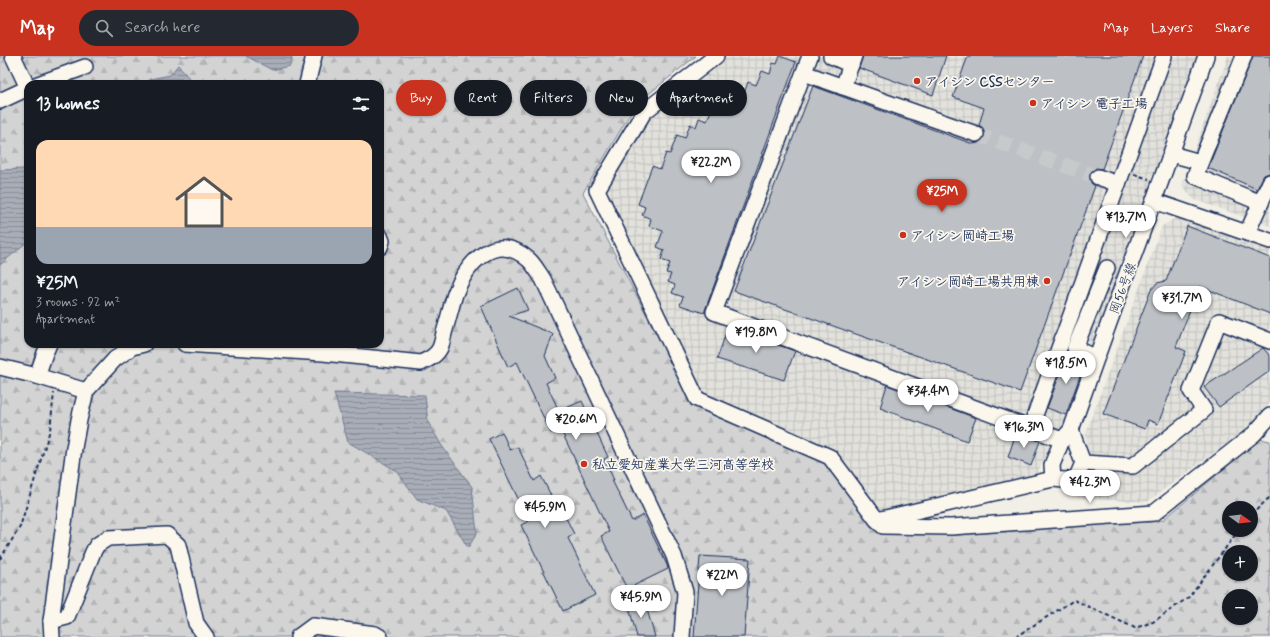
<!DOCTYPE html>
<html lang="en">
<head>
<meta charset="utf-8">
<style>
	:root { --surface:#171b24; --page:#242831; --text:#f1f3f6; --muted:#9ea1a6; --line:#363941; --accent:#c8321e }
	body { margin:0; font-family:Mynerve,"Klee One",sans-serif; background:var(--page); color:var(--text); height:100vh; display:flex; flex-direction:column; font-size:15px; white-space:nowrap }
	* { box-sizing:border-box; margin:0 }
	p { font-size:13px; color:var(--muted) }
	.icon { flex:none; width:22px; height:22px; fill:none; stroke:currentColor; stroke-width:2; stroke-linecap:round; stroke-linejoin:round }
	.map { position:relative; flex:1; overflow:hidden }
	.side { position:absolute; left:24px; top:24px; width:360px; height:268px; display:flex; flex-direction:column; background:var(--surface); border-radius:12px; box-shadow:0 1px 3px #0004 }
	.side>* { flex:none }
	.top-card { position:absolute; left:396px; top:24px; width:380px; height:36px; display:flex; gap:8px }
	.needle { width:26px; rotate:105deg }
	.tools { position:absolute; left:1222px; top:445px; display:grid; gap:8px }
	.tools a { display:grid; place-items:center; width:36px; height:36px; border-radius:50%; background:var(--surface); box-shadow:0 1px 3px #0004; font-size:20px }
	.price { position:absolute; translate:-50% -34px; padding:0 9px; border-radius:14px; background:#fff; color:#222; font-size:13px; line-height:26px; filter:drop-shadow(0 1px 2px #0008) }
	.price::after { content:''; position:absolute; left:50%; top:24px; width:12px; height:9px; margin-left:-6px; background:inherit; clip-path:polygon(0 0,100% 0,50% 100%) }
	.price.active { background:var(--accent); color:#fff }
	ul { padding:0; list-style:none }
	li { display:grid; align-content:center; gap:8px; height:212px; padding:0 12px }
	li+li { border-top:1px solid var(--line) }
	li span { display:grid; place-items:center; height:124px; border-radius:12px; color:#555 }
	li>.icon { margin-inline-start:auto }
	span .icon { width:72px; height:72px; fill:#fffc; stroke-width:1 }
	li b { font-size:17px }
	h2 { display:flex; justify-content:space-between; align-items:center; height:48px; padding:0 12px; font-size:17px }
	.chip { padding:0 14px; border-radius:18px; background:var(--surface); box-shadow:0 1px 3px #0004; font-size:14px; line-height:36px }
	.chip.active { background:var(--accent); color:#fff }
	header { display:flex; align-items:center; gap:24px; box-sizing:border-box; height:56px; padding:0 20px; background:var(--accent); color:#fff }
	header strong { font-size:19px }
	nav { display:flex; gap:22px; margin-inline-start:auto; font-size:14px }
	.search { width:280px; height:36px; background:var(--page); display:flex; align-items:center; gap:10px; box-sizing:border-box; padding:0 14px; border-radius:22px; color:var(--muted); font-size:15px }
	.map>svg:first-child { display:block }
</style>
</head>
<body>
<header>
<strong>Map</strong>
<div class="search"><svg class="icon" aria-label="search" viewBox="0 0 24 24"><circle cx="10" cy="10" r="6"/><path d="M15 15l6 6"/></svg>Search here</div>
<nav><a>Map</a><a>Layers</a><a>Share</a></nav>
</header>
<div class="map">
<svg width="1270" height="581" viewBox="0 0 1270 581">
	<defs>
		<pattern id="industrial-grid" width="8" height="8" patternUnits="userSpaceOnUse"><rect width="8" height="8" fill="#e2e1dc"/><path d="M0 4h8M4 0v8" fill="none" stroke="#c1c1bf"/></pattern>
		<pattern id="forest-firs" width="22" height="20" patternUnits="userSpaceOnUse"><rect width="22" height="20" fill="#d2d3d2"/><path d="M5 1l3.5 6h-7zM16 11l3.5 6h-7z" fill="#b4b5b7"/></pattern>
		<pattern id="water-rules" width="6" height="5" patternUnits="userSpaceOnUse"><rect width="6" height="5" fill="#a9adb7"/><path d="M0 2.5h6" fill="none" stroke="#898d98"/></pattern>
	</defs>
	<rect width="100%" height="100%" fill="#f2efe6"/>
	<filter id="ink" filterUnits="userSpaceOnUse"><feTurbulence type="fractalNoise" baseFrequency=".025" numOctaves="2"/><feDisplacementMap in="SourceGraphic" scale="8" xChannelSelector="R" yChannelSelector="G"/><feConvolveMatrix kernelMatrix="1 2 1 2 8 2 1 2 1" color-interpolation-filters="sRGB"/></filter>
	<g filter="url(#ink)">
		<g fill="url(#industrial-grid)">
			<path d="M 727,0 L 1201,0 L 1068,369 L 1059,372 L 1036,420 L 879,455 L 838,397 L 700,339 L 607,137 L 648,63 Z"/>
			<path d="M 1228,0 L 1270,0 L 1270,170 L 1193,143 L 1182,129 Z"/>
			<path d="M 1179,160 L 1270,192 L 1270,347 L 1248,372 L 1147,446 L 1077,442 L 1090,402 L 1085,379 L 1162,170 Z"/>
		</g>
		<path fill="url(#forest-firs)" stroke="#768198" fill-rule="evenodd" d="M 0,0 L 696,0 L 636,48 L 583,137 L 693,348 L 822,401 L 878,476 L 957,479 L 1163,464 L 1260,383 L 1270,385 L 1270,581 L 0,581 ZM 28,28 L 380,28 L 380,288 L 28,288 ZM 1229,452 L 1251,452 L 1251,474 L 1229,474 ZM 1229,496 L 1251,496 L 1251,518 L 1229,518 ZM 1229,540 L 1251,540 L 1251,562 L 1229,562 Z"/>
		<g fill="url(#water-rules)" stroke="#707b93">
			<path d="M 246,0 L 292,0 L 290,10 L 272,14 Z"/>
			<path d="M 178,9 L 194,28 L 148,28 L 150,23 L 170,19 Z"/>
			<path d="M 28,111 L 28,185 L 0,209 L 0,114 L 25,113 Z"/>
			<path d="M 334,337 L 425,339 L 428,366 L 442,390 L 472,431 L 477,477 L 468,492 L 446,455 L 417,443 L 397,415 L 348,386 Z"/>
		</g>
		<g fill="#bdc0c4" stroke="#1b2f5e">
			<path d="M 780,0 L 796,6 L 704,257 L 680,249 L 683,241 L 672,237 L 675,229 L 668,226 L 671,218 L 666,217 L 670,207 L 661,204 L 664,194 L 657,191 L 663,175 L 649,170 L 651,163 L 642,159 L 645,151 L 638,148 L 652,110 L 660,113 L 666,97 L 670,98 L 677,79 L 685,82 L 690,68 L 696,71 L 699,62 L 707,65 L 712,52 L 719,54 L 722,46 L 727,48 L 730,40 L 738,43 L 741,35 L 744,37 L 748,26 L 756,29 L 762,15 L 770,18 L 773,7 L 777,8 Z"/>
			<path d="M 863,0 L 946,0 L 933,39 L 859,12 Z"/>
			<path d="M 968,0 L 1143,0 L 1102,113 L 1096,112 L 1092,114 L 1090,118 L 1089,122 L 1091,127 L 1095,130 L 1020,336 L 734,235 L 813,30 L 973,88 L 978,87 L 982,85 L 985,81 L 985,76 L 983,72 L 979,69 L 984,52 L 953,41 Z"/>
			<path d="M 1253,0 L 1270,0 L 1270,117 L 1264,119 L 1257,133 L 1208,112 Z"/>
			<path d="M 1187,170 L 1270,202 L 1270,258 L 1199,230 L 1176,291 L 1186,295 L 1158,368 L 1148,364 L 1145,373 L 1103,358 L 1151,234 L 1157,227 L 1166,225 Z"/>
			<path d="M 518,232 L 528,254 L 509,260 L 553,278 L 545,300 L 555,322 L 546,327 L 559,355 L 582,345 L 608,401 L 604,403 L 614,424 L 612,424 L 632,465 L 643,459 L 667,509 L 668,513 L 627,533 L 601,480 L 609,476 L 560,372 L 551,377 L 517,306 L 508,311 L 481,250 Z"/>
			<path d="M 728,271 L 795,295 L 784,324 L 717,303 Z"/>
			<path d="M 1263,292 L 1270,300 L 1270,315 L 1219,351 L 1204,331 Z"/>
			<path d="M 1068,297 L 1085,306 L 1066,359 L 1047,352 Z"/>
			<path d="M 887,329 L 976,362 L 967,385 L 880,352 Z"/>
			<path d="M 502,376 L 510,394 L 518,391 L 534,425 L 541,420 L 557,451 L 560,450 L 574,478 L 568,482 L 595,539 L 563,555 L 521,469 L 529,465 L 489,383 Z"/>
			<path d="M 1016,377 L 1040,385 L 1031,410 L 1008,401 Z"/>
			<path d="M 700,500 L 750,503 L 744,581 L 694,581 Z"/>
			<path d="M 644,543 L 655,581 L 637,581 L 628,548 Z"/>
		</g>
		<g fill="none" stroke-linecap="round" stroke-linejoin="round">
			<path stroke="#c7c9cb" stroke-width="15" stroke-dasharray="15 8" stroke-linecap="butt" d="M 976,78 L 1098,121"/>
			<g stroke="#1b2f5e" stroke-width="18">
				<g id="minor">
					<path d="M 13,0 L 28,32"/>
					<path d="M 716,0 L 644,56 L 597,134 L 697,343 L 830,401 L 877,464 L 1053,423 L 1064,424 L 1076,423 L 1083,407 L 1071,374 L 1062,384 L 1052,409 L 1053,423"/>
					<path d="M 810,0 L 714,256 L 1062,384"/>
					<path d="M 831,0 L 851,9"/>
					<path d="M 1244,0 L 1195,120 L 1261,147"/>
					<path d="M 804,17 L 976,78"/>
					<path d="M 38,28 L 85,11"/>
					<path d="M 307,28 L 314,0"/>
					<path d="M 843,31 L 854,0"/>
					<path d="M 0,45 L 28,32"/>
					<path d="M 1171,98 L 1200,106"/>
					<path d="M 1098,121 L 1118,128"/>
					<path d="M 1154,145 L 1270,185"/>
					<path d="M 1247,177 L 1270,126"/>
					<path d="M 380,180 L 382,185 L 380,191"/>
					<path d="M 185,288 L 323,297 L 421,307 C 429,303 436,300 440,292 C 442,287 443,282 444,277 C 448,264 451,251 455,238 C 467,207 495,174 528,203 C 534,208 538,216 543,223 L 674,500 L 685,536 L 682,581"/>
					<path d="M 1096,302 L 1075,292 L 1107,212"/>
					<path d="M 0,311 L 37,320 L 86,335"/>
					<path d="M 37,320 L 45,297 L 49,288"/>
					<path d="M 1030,373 L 1164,0"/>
					<path d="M 1071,374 C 1114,249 1162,125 1206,0"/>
					<path d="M 1083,407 L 1133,410 L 1204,354 L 1191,335 L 1219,265 L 1270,285"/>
					<path d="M 879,465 L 883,470 L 951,471 L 1154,457 L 1254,378 L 1270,360"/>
					<path d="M 51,565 L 67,561 L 93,496 L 97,489 L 108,482 L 167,479 L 178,489 L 196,567 L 206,581"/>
					<path d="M 52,581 L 51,565 L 74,392 L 79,364 L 86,335 L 115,303 L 132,291 L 144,288"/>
					<path d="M 298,581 L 313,570 L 375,578 L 380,581"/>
				</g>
			</g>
			<g stroke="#1b2f5e" stroke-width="2" stroke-dasharray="4 3" stroke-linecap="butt">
				<path d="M 1134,118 L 1149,123"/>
				<path d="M 1251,459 L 1270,441"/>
				<path d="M 0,503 L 20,471 L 50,374 L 54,337"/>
				<path d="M 1015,581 L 1074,544 L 1135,572 L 1153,566 L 1189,541 L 1239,474"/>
			</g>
			<use href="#minor" stroke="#fbf7ec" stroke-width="15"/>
		</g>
	</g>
	<g fill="#c8321e" stroke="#fbf7ec" stroke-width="1.5">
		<circle cx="917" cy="25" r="4"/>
		<circle cx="1033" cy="47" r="4"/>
		<circle cx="903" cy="179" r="4"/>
		<circle cx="1047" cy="225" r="4"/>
		<circle cx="584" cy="408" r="4"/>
	</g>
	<g text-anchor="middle" stroke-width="3.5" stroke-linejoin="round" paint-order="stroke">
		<g font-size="13" font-weight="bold" fill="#1b2f5e" stroke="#fbf7ec" text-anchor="start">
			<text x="925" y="30">アイシン CSSセンター</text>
			<text x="1041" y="52">アイシン 電子工場</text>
			<text x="911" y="184">アイシン岡崎工場</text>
			<text x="1039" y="230" text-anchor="end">アイシン岡崎工場共用棟</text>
			<text x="592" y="413">私立愛知産業大学三河高等学校</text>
		</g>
		<g font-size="13" fill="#1b2f5e" stroke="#fbf7ec">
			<text transform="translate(1122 232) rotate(-70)" y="5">岡56号線</text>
		</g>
	</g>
</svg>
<div class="tools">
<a><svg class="needle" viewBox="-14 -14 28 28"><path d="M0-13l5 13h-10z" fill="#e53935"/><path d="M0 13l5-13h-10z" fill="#9ea1a6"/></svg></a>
<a>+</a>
<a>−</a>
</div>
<b class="price" style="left:711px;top:128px">¥22.2M</b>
<b class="price active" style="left:942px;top:157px">¥25M</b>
<b class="price" style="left:1126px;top:183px">¥13.7M</b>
<b class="price" style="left:1182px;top:264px">¥31.7M</b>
<b class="price" style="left:756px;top:298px">¥19.8M</b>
<b class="price" style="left:1066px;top:329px">¥18.5M</b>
<b class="price" style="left:928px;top:357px">¥34.4M</b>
<b class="price" style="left:576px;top:385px">¥20.6M</b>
<b class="price" style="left:1024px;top:393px">¥16.3M</b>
<b class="price" style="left:1090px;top:448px">¥42.3M</b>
<b class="price" style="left:545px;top:473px">¥45.9M</b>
<b class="price" style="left:722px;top:541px">¥22M</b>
<b class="price" style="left:641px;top:563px">¥45.9M</b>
<div class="top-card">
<a class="chip active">Buy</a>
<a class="chip">Rent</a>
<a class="chip">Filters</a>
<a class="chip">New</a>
<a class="chip">Apartment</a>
</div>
<section class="side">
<h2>13 homes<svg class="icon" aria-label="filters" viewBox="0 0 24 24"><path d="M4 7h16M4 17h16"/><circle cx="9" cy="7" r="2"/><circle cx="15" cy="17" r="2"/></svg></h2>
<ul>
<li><span style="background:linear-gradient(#ffd9b3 70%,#9aa5b1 0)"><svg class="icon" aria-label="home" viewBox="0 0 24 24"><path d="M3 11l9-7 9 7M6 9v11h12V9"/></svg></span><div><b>¥25M</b><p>3 rooms · 92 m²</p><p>Apartment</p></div></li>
</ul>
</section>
</div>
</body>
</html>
